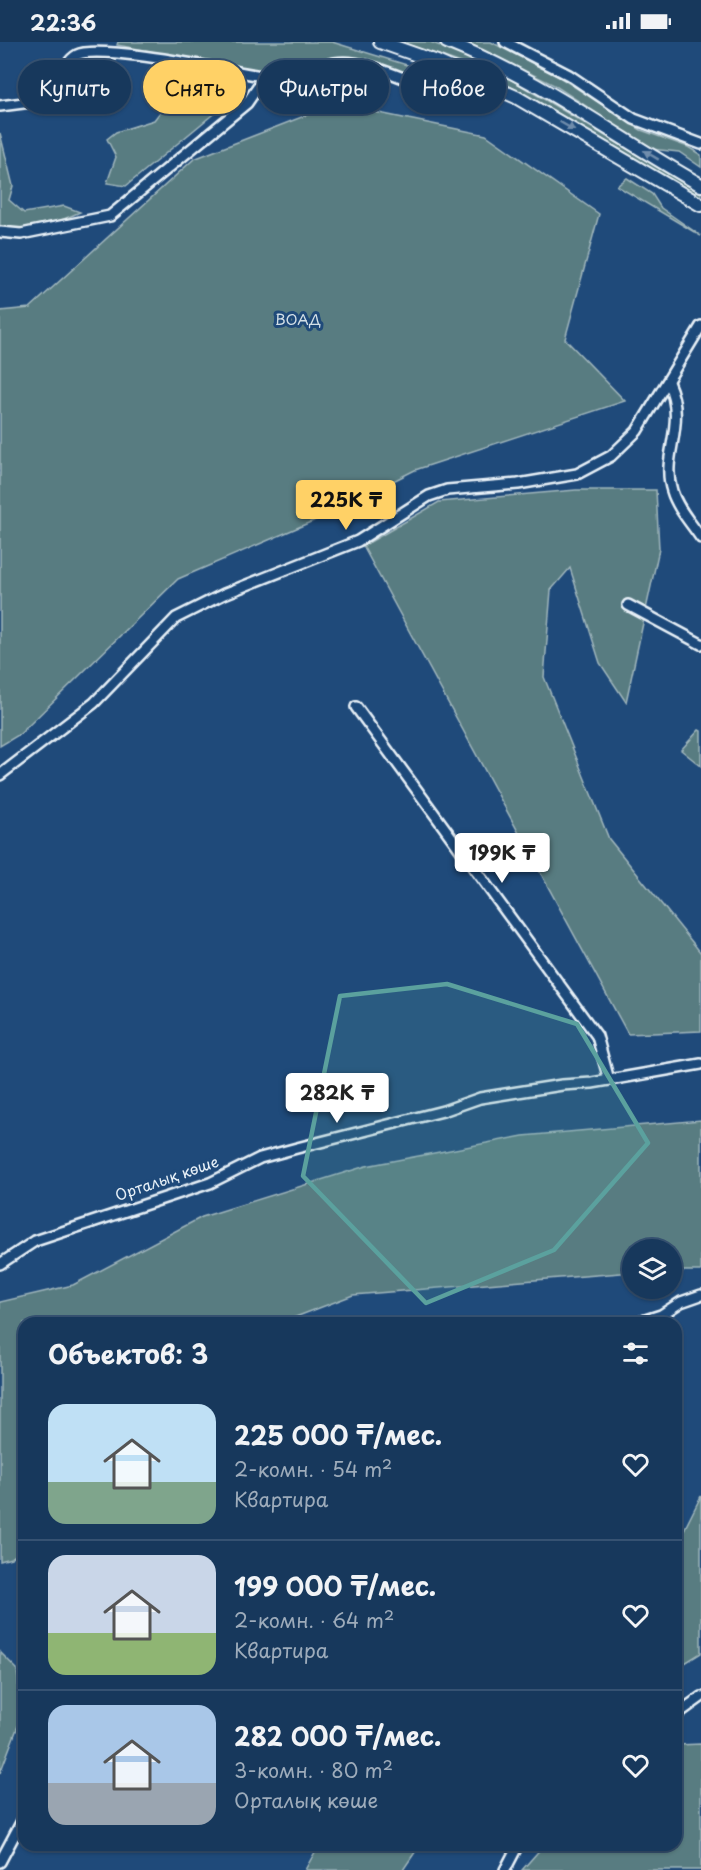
<!DOCTYPE html>
<html lang="ru">
<head>
<meta charset="utf-8">
<style>
	:root { --surface:#17385c; --page:#244365; --text:#f1f3f6; --muted:#9eacbb; --line:#365272; --accent:#ffd166 }
	body { margin:0; font-family:"Playpen Sans",sans-serif; background:var(--page); color:var(--text); height:100vh; display:flex; flex-direction:column; font-size:22px; white-space:nowrap }
	* { box-sizing:border-box; margin:0 }
	p { font-size:20px; color:var(--muted) }
	.icon { flex:none; width:33px; height:33px; fill:none; stroke:currentColor; stroke-width:2; stroke-linecap:round; stroke-linejoin:round }
	.map { position:relative; flex:1; overflow:hidden }
	.details { position:absolute; left:18px; top:1275px; width:664px; height:534px; display:flex; flex-direction:column; background:var(--surface); border-radius:18px; box-shadow:0 2px 4px #0004,0 0 0 2px var(--line) }
	.details>* { flex:none }
	.hud { position:absolute; left:18px; top:18px; width:666px; height:54px; display:flex; gap:12px }
	.tools { position:absolute; left:622px; top:1197px; display:grid; gap:12px }
	.tools a { display:grid; place-items:center; width:60px; height:60px; border-radius:50%; background:var(--surface); box-shadow:0 2px 4px #0004,0 0 0 2px var(--line); font-size:30px }
	.price { position:absolute; translate:-50% -51px; padding:0 14px; border-radius:6px; background:#fff; color:#222; font-size:20px; line-height:39px; filter:drop-shadow(0 2px 3px #0008) }
	.price::after { content:''; position:absolute; left:50%; top:36px; width:18px; height:14px; margin-left:-9px; background:inherit; clip-path:polygon(0 0,100% 0,50% 100%) }
	.price.selected { background:var(--accent); color:#111 }
	ul { padding:0; list-style:none }
	li { display:flex; align-items:center; gap:18px; height:150px; padding:0 30px }
	li+li { border-top:2px solid var(--line) }
	li span { display:grid; place-items:center; flex:none; width:168px; height:120px; border-radius:18px; color:#555 }
	li>.icon { margin-inline-start:auto }
	span .icon { width:72px; height:72px; fill:#fffc; stroke-width:1 }
	li b { font-size:26px }
	h2 { display:flex; justify-content:space-between; align-items:center; height:72px; padding:0 30px; font-size:26px }
	.tag { padding:0 21px; border-radius:27px; background:var(--surface); box-shadow:0 2px 4px #0004,0 0 0 2px var(--line); font-size:21px; line-height:54px }
	.tag.selected { background:var(--accent); color:#111 }
	.status { display:flex; justify-content:space-between; align-items:center; height:42px; padding:0 30px; background:var(--surface); direction:ltr }
	.status svg { height:16px; fill:currentColor }
	.map>svg:first-child { display:block }
</style>
</head>
<body>
<div class="status"><b>22:36</b><svg viewBox="0 0 49 12"><path d="M0 12V9h3v3zM5 12V6h3v6zM10 12V3h3v9zM15 12V0h3v12zM26 1h20v11H26zM47 4h2v5h-2z"/></svg></div>
<div class="map">
<svg width="701" height="1828" viewBox="0 0 701 1828">
	<rect width="100%" height="100%" fill="#1f4a7a"/>
	<filter id="ink" filterUnits="userSpaceOnUse"><feTurbulence type="fractalNoise" baseFrequency=".0167" numOctaves="2"/><feDisplacementMap in="SourceGraphic" scale="12" xChannelSelector="R" yChannelSelector="G"/><feConvolveMatrix kernelMatrix="1 2 1 2 8 2 1 2 1" color-interpolation-filters="sRGB"/></filter>
	<g filter="url(#ink)">
		<g fill="#597c81" stroke="#a0b6bc" stroke-width="1.5">
			<path d="M 118,0 L 332,0 L 420,27 L 420,38 L 339,17 L 317,19 L 291,30 L 264,30 L 117,3 Z"/>
			<path d="M 400,0 L 430,0 L 480,19 L 701,151 L 701,159 L 549,66 L 476,26 Z"/>
			<path d="M 466,0 L 491,0 L 561,36 L 641,88 L 688,105 L 701,113 L 701,125 L 679,110 L 651,107 L 554,43 Z"/>
			<path d="M 197,42 L 212,46 L 215,61 L 223,64 L 126,144 L 107,141 L 116,115 L 107,97 L 116,90 L 154,78 L 175,51 Z"/>
			<path d="M 335,62 L 486,93 L 599,172 L 565,297 L 625,359 L 415,428 L 320,476 L 178,537 L 20,692 L 0,704 L 0,269 L 30,266 L 194,117 Z"/>
			<path d="M 0,91 L 13,144 L 9,158 L 24,171 L 64,164 L 80,170 C 54,182 30,192 0,187 Z"/>
			<path d="M 627,136 L 652,152 L 661,166 L 701,194 L 617,144 Z"/>
			<path d="M 576,448 L 656,448 L 659,507 L 626,660 L 600,621 L 570,526 L 551,548 L 544,635 L 609,797 L 701,911 L 701,989 L 628,992 L 363,504 L 439,460 Z"/>
			<path d="M 699,688 L 701,689 L 701,724 L 681,708 Z"/>
			<path d="M 701,1078 L 701,1229 L 672,1229 L 672,1208 L 633,1208 L 633,1230 L 353,1253 L 280,1281 L 24,1281 L 24,1507 L 11,1516 L 0,1519 L 0,1260 L 73,1243 L 202,1175 L 366,1124 L 523,1094 Z"/>
			<path d="M 701,1454 L 701,1611 L 677,1626 L 677,1496 L 682,1492 Z"/>
			<path d="M 0,1610 L 17,1627 L 21,1676 L 0,1731 Z"/>
			<path d="M 701,1702 L 701,1828 L 522,1828 L 544,1803 L 676,1803 L 677,1703 Z"/>
			<path d="M 319,1803 L 420,1803 L 403,1828 L 305,1828 Z"/>
		</g>
		<g fill="none" stroke-linecap="round" stroke-linejoin="round">
			<g stroke="#e8f1f8" stroke-width="14">
				<g id="minor">
					<path d="M 505,0 L 569,33 L 634,77 L 701,102"/>
					<path d="M 0,64 L 47,58 C 61,47 61,22 77,13 C 100,1 240,31 273,36 C 295,35 313,25 335,21 C 361,16 404,37 429,46 L 437,20"/>
					<path d="M 0,190 L 21,192 L 110,174 L 247,61 L 258,45 L 273,36"/>
					<path d="M 668,340 C 688,384 660,413 672,449 C 677,466 691,481 701,496"/>
					<path d="M 628,563 L 701,602"/>
					<path d="M 356,665 L 597,994 L 609,1038"/>
					<path d="M 0,733 L 94,661 L 176,576 L 224,552 L 358,499 L 429,454 L 447,448 L 518,442 L 577,432 L 611,414 L 637,389 L 701,284"/>
					<path d="M 0,1222 L 35,1199 L 210,1141 L 260,1116 L 297,1106 L 443,1069 L 480,1056 L 562,1043 L 592,1041 L 701,1022"/>
					<path d="M 636,1281 L 661,1273 L 681,1260 L 701,1253"/>
					<path d="M 676,1673 L 701,1655"/>
					<path d="M 0,1820 L 24,1775"/>
					<path d="M 505,1828 L 518,1803"/>
				</g>
			</g>
			<g stroke="#e8f1f8" stroke-width="16">
				<g id="major">
					<path d="M 380,0 L 437,20 L 516,55 L 701,163"/>
					<path d="M 447,0 C 538,36 616,95 701,143"/>
				</g>
			</g>
			<use href="#minor" stroke="#1f4a7a" stroke-width="9"/>
			<use href="#major" stroke="#1f4a7a" stroke-width="12"/>
		</g>
		<defs><path id="oneway-solid" d="M-6-.8H1V-3.2L6.5 0L1 3.2V.8H-6Z" transform="scale(1.5)"/></defs>
		<g fill="#6f8dac">
			<use href="#oneway-solid" transform="translate(567 84) rotate(30)"/>
			<use href="#oneway-solid" transform="translate(651 113) rotate(-149)"/>
		</g>
	</g>
	<path fill="#5ba19e" fill-opacity="0.2" stroke="#5ba19e" stroke-width="4.5" stroke-linejoin="round" d="M 447,942 L 577,982 L 648,1101 L 554,1208 L 426,1261 L 303,1134 L 340,954 Z"/>
	<g text-anchor="middle" stroke-width="6" stroke-linejoin="round" paint-order="stroke">
		<g font-size="15" fill="#d3dfe6" stroke="#1f4a7a">
			<text x="298" y="283">ВОАД</text>
		</g>
		<g font-size="15" fill="#e8f1f8" stroke="#1f4a7a">
			<text transform="translate(167 1137) rotate(-19)" y="5">Орталық көше</text>
		</g>
	</g>
</svg>
<div class="tools">
<a><svg class="icon" aria-label="layers" viewBox="0 0 24 24"><path d="M12 4l9 5-9 5-9-5zM3 14l9 5 9-5"/></svg></a>
</div>
<b class="price selected" style="left:346px;top:489px">225K ₸</b>
<b class="price" style="left:502px;top:842px">199K ₸</b>
<b class="price" style="left:337px;top:1082px">282K ₸</b>
<div class="hud">
<a class="tag">Купить</a>
<a class="tag selected">Снять</a>
<a class="tag">Фильтры</a>
<a class="tag">Новое</a>
</div>
<section class="details">
<h2>Объектов: 3<svg class="icon" aria-label="filters" viewBox="0 0 24 24"><path d="M4 7h16M4 17h16"/><circle cx="9" cy="7" r="2"/><circle cx="15" cy="17" r="2"/></svg></h2>
<ul>
<li><span style="background:linear-gradient(#bfe0f5 65%,#7fa58c 0)"><svg class="icon" aria-label="home" viewBox="0 0 24 24"><path d="M3 11l9-7 9 7M6 9v11h12V9"/></svg></span><div><b>225 000 ₸/мес.</b><p>2-комн. · 54 m²</p><p>Квартира</p></div><svg class="icon" aria-label="heart" viewBox="0 0 24 24"><path d="M12 20l-8-8c-3-5 5-10 8-4 3-6 11-1 8 4z"/></svg></li>
<li><span style="background:linear-gradient(#c9d6e8 65%,#8fb573 0)"><svg class="icon" aria-label="home" viewBox="0 0 24 24"><path d="M3 11l9-7 9 7M6 9v11h12V9"/></svg></span><div><b>199 000 ₸/мес.</b><p>2-комн. · 64 m²</p><p>Квартира</p></div><svg class="icon" aria-label="heart" viewBox="0 0 24 24"><path d="M12 20l-8-8c-3-5 5-10 8-4 3-6 11-1 8 4z"/></svg></li>
<li><span style="background:linear-gradient(#a9c7e8 65%,#9aa5b1 0)"><svg class="icon" aria-label="home" viewBox="0 0 24 24"><path d="M3 11l9-7 9 7M6 9v11h12V9"/></svg></span><div><b>282 000 ₸/мес.</b><p>3-комн. · 80 m²</p><p>Орталық көше</p></div><svg class="icon" aria-label="heart" viewBox="0 0 24 24"><path d="M12 20l-8-8c-3-5 5-10 8-4 3-6 11-1 8 4z"/></svg></li>
</ul>
</section>
</div>
</body>
</html>
